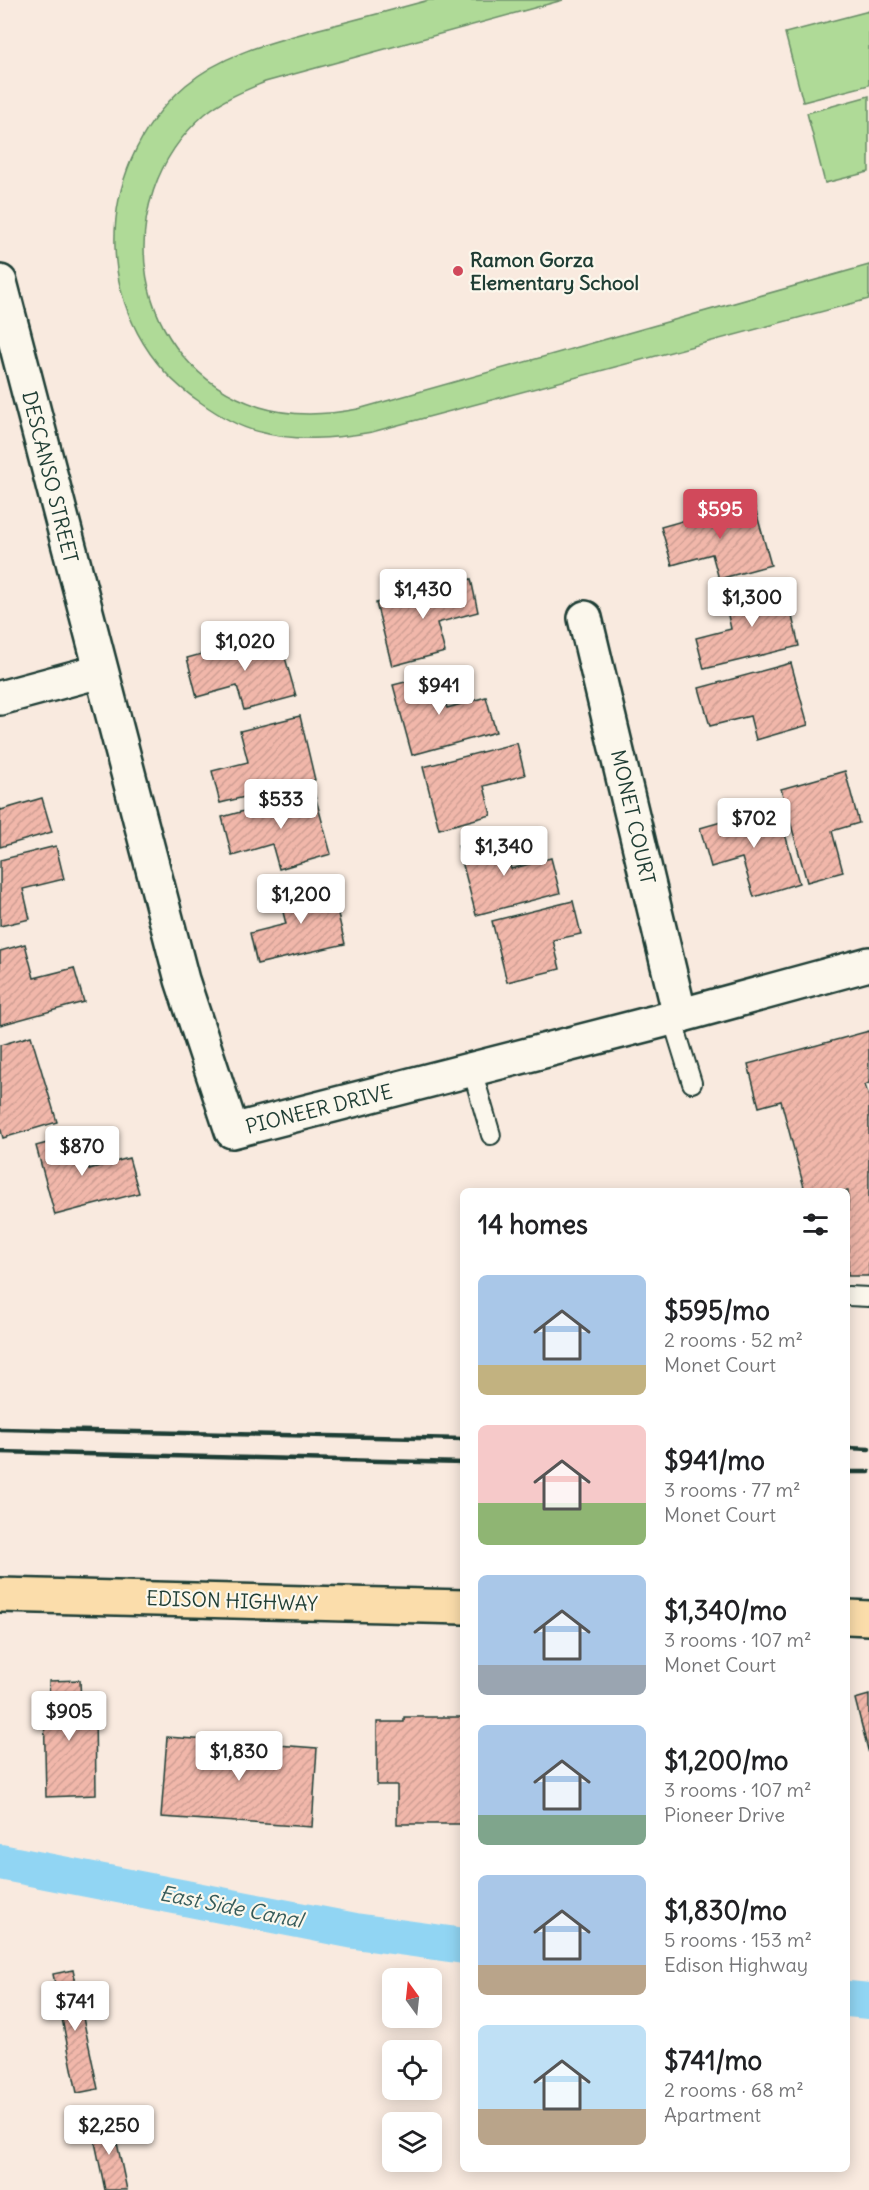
<!DOCTYPE html>
<html lang="en">
<head>
<meta charset="utf-8">
<style>
	:root { --surface:#fff; --page:#f6f6f6; --text:#202124; --muted:#757577; --accent:#d1495b }
	body { margin:0; font-family:Delius,sans-serif; background:var(--page); color:var(--text); height:100vh; display:flex; flex-direction:column; font-size:22px; white-space:nowrap }
	* { box-sizing:border-box; margin:0 }
	p { font-size:20px; color:var(--muted) }
	.icon { flex:none; width:33px; height:33px; fill:none; stroke:currentColor; stroke-width:2; stroke-linecap:round; stroke-linejoin:round }
	.map { position:relative; flex:1; overflow:hidden }
	.side { position:absolute; left:460px; top:1188px; width:390px; height:984px; display:flex; flex-direction:column; background:var(--surface); border-radius:9px; box-shadow:0 3px 15px #0003 }
	.side>* { flex:none }
	.needle { width:39px; rotate:345deg }
	.buttons { position:absolute; left:382px; top:1968px; display:grid; gap:12px }
	.buttons a { display:grid; place-items:center; width:60px; height:60px; border-radius:9px; background:var(--surface); box-shadow:0 3px 15px #0003; font-size:30px }
	.price { position:absolute; translate:-50% -51px; padding:0 14px; border-radius:6px; background:#fff; color:#222; font-size:20px; line-height:39px; filter:drop-shadow(0 2px 3px #0008) }
	.price::after { content:''; position:absolute; left:50%; top:36px; width:18px; height:14px; margin-left:-9px; background:inherit; clip-path:polygon(0 0,100% 0,50% 100%) }
	.price.selected { background:var(--accent); color:#fff }
	ul { padding:0; list-style:none }
	li { display:flex; align-items:center; gap:18px; height:150px; padding:0 18px }
	li span { display:grid; place-items:center; flex:none; width:168px; height:120px; border-radius:9px; color:#555 }
	li>.icon { margin-inline-start:auto }
	span .icon { width:72px; height:72px; fill:#fffc; stroke-width:1 }
	li b { font-size:26px }
	h2 { display:flex; justify-content:space-between; align-items:center; height:72px; padding:0 18px; font-size:26px }
	.map>svg:first-child { display:block }
</style>
</head>
<body>
<div class="map">
<svg width="869" height="2190" viewBox="0 0 869 2190">
	<defs>
		<pattern id="building-hatch" width="6" height="6" patternUnits="userSpaceOnUse" patternTransform="scale(1.5)"><rect width="6" height="6" fill="#f1b7aa"/><path d="M-1 1l2-2M0 6l6-6M5 7l2-2" fill="none" stroke="#ce9e93"/></pattern>
	</defs>
	<rect width="100%" height="100%" fill="#f9eadf"/>
	<filter id="ink" filterUnits="userSpaceOnUse"><feTurbulence type="fractalNoise" baseFrequency=".0167" numOctaves="2"/><feDisplacementMap in="SourceGraphic" scale="12" xChannelSelector="R" yChannelSelector="G"/><feConvolveMatrix kernelMatrix="1 2 1 2 8 2 1 2 1" color-interpolation-filters="sRGB"/></filter>
	<g filter="url(#ink)">
		<g fill="#afda97" stroke="#678c66" stroke-width="1.5">
			<path d="M 429,0 L 563,0 L 265,82 C 244,91 223,99 205,114 C 106,200 130,365 260,407 C 292,417 326,415 358,409 L 869,265 L 869,299 L 372,432 C 333,439 295,442 256,431 C 236,426 217,414 200,402 C 90,328 88,169 186,85 C 224,53 273,42 319,29 C 355,20 392,10 429,0 Z"/>
			<path d="M 869,11 L 869,85 L 803,102 L 785,33 Z"/>
			<path d="M 869,96 L 869,172 L 825,183 L 807,113 Z"/>
		</g>
		<g fill="none" stroke-linecap="round" stroke-linejoin="round">
			<g stroke="#91d5f3" stroke-width="36">
				<path d="M 0,1862 L 355,1931 L 464,1946"/>
				<path d="M 848,1999 L 869,2001"/>
			</g>
		</g>
		<g fill="url(#building-hatch)" stroke="#1f3d34" stroke-width="1.5">
			<path d="M 753,501 L 771,565 L 719,579 L 712,554 L 672,565 L 661,527 Z"/>
			<path d="M 471,579 L 478,612 L 437,623 L 445,652 L 392,666 L 376,603 Z"/>
			<path d="M 784,582 L 799,646 L 704,669 L 696,638 L 731,629 L 724,597 Z"/>
			<path d="M 278,633 L 296,696 L 244,710 L 237,686 L 197,697 L 187,658 Z"/>
			<path d="M 791,663 L 808,725 L 756,740 L 750,716 L 710,726 L 699,688 Z"/>
			<path d="M 438,674 L 447,708 L 486,697 L 496,732 L 412,755 L 393,685 Z"/>
			<path d="M 300,716 L 315,780 L 220,803 L 212,771 L 248,762 L 240,731 Z"/>
			<path d="M 517,743 L 525,775 L 484,786 L 491,815 L 439,829 L 423,767 Z"/>
			<path d="M 845,771 L 859,823 L 832,831 L 843,872 L 807,882 L 781,789 Z"/>
			<path d="M 314,792 L 331,854 L 279,869 L 272,844 L 232,856 L 222,817 Z"/>
			<path d="M 42,798 L 52,832 L 0,847 L 0,808 L 1,810 Z"/>
			<path d="M 777,806 L 799,883 L 754,897 L 742,858 L 711,867 L 700,828 Z"/>
			<path d="M 501,835 L 511,869 L 551,858 L 560,893 L 476,915 L 458,846 Z"/>
			<path d="M 56,846 L 64,879 L 23,889 L 30,919 L 0,926 L 0,860 Z"/>
			<path d="M 330,880 L 345,944 L 257,964 L 250,933 L 286,924 L 278,892 Z"/>
			<path d="M 573,901 L 581,934 L 553,940 L 560,969 L 507,982 L 492,921 Z"/>
			<path d="M 25,944 L 34,978 L 74,968 L 84,1002 L 0,1025 L 0,951 Z"/>
			<path d="M 869,1031 L 869,1083 L 865,1085 L 869,1097 L 869,1276 L 848,1276 L 848,1191 L 805,1191 L 781,1101 L 759,1107 L 748,1064 Z"/>
			<path d="M 31,1036 L 57,1122 L 3,1138 L 0,1127 L 0,1045 Z"/>
			<path d="M 80,1134 L 89,1169 L 129,1158 L 139,1193 L 55,1215 L 36,1146 Z"/>
			<path d="M 80,1680 L 81,1705 L 95,1706 L 96,1795 L 46,1797 L 44,1704 L 50,1703 L 49,1681 Z"/>
			<path d="M 869,1695 L 869,1754 L 855,1699 Z"/>
			<path d="M 404,1717 L 462,1717 L 461,1824 L 397,1824 L 397,1785 L 377,1785 L 377,1722 L 404,1722 Z"/>
			<path d="M 167,1737 L 317,1748 L 312,1827 L 161,1817 Z"/>
			<path d="M 73,1970 L 98,2089 L 77,2093 L 53,1974 Z"/>
			<path d="M 112,2119 L 127,2190 L 105,2190 L 91,2123 Z"/>
		</g>
		<g fill="none" stroke-linecap="round" stroke-linejoin="round">
			<g stroke="#1f3d34" stroke-width="22">
				<g id="service">
					<path d="M 672,1018 L 692,1083"/>
					<path d="M 472,1070 L 491,1135"/>
					<path d="M 848,1296 L 869,1297"/>
				</g>
			</g>
			<g stroke="#1f3d34" stroke-width="38">
				<g id="minor">
					<path d="M 0,282 L 182,980 L 232,1131 L 660,1021 L 869,964"/>
					<path d="M 585,618 L 680,1016"/>
					<path d="M 0,698 L 100,671"/>
				</g>
			</g>
			<g stroke="#1f3d34" stroke-width="38">
				<g id="primary">
					<path d="M 0,1595 L 464,1607"/>
					<path d="M 848,1617 L 869,1618"/>
				</g>
			</g>
			<use href="#service" stroke="#fbf7ec" stroke-width="18"/>
			<use href="#minor" stroke="#fbf7ec" stroke-width="33"/>
			<use href="#primary" stroke="#fbddab" stroke-width="33"/>
			<g stroke="#1f3d34" stroke-width="4.5">
				<path d="M 0,1429 L 464,1439"/>
				<path d="M 848,1448 L 869,1449"/>
				<path d="M 0,1452 L 464,1463"/>
				<path d="M 848,1472 L 869,1472"/>
			</g>
		</g>
	</g>
	<circle fill="#d1495b" stroke="#fbf7ec" stroke-width="2" cx="458" cy="271" r="6"/>
	<g text-anchor="middle" stroke-width="4.5" stroke-linejoin="round" paint-order="stroke">
		<g font-size="20" font-weight="bold" fill="#1f3d34" stroke="#fbf7ec" text-anchor="start">
			<text x="470" y="267">Ramon Gorza<tspan x="470" dy="23">Elementary School</tspan></text>
		</g>
		<g font-size="20" fill="#1f3d34" stroke="#fbf7ec">
			<text transform="translate(50 477) rotate(76)" y="7">DESCANSO STREET</text>
			<text transform="translate(633 817) rotate(77)" y="7">MONET COURT</text>
			<text transform="translate(319 1109) rotate(-14)" y="7">PIONEER DRIVE</text>
			<text transform="translate(232 1601) rotate(2)" y="7">EDISON HIGHWAY</text>
		</g>
		<g font-size="21" font-style="italic" fill="#365b5a" stroke="#fbf7ec">
			<text transform="translate(231 1907) rotate(11)" y="7">East Side Canal</text>
		</g>
	</g>
</svg>
<div class="buttons">
<a><svg class="needle" viewBox="-14 -14 28 28"><path d="M0-13l5 13h-10z" fill="#e53935"/><path d="M0 13l5-13h-10z" fill="#757577"/></svg></a>
<a><svg class="icon" aria-label="locate" viewBox="0 0 24 24"><circle cx="12" cy="12" r="6"/><path d="M12 2v4M12 18v4M2 12h4M18 12h4"/></svg></a>
<a><svg class="icon" aria-label="layers" viewBox="0 0 24 24"><path d="M12 4l9 5-9 5-9-5zM3 14l9 5 9-5"/></svg></a>
</div>
<b class="price selected" style="left:720px;top:540px">$595</b>
<b class="price" style="left:423px;top:620px">$1,430</b>
<b class="price" style="left:752px;top:628px">$1,300</b>
<b class="price" style="left:245px;top:672px">$1,020</b>
<b class="price" style="left:439px;top:716px">$941</b>
<b class="price" style="left:281px;top:830px">$533</b>
<b class="price" style="left:754px;top:849px">$702</b>
<b class="price" style="left:504px;top:877px">$1,340</b>
<b class="price" style="left:301px;top:925px">$1,200</b>
<b class="price" style="left:82px;top:1177px">$870</b>
<b class="price" style="left:69px;top:1742px">$905</b>
<b class="price" style="left:239px;top:1782px">$1,830</b>
<b class="price" style="left:75px;top:2032px">$741</b>
<b class="price" style="left:109px;top:2156px">$2,250</b>
<section class="side">
<h2>14 homes<svg class="icon" aria-label="filters" viewBox="0 0 24 24"><path d="M4 7h16M4 17h16"/><circle cx="9" cy="7" r="2"/><circle cx="15" cy="17" r="2"/></svg></h2>
<ul>
<li><span style="background:linear-gradient(#a9c7e8 75%,#c2b280 0)"><svg class="icon" aria-label="home" viewBox="0 0 24 24"><path d="M3 11l9-7 9 7M6 9v11h12V9"/></svg></span><div><b>$595/mo</b><p>2 rooms · 52 m²</p><p>Monet Court</p></div></li>
<li><span style="background:linear-gradient(#f6c9c9 65%,#8fb573 0)"><svg class="icon" aria-label="home" viewBox="0 0 24 24"><path d="M3 11l9-7 9 7M6 9v11h12V9"/></svg></span><div><b>$941/mo</b><p>3 rooms · 77 m²</p><p>Monet Court</p></div></li>
<li><span style="background:linear-gradient(#a9c7e8 75%,#9aa5b1 0)"><svg class="icon" aria-label="home" viewBox="0 0 24 24"><path d="M3 11l9-7 9 7M6 9v11h12V9"/></svg></span><div><b>$1,340/mo</b><p>3 rooms · 107 m²</p><p>Monet Court</p></div></li>
<li><span style="background:linear-gradient(#a9c7e8 75%,#7fa58c 0)"><svg class="icon" aria-label="home" viewBox="0 0 24 24"><path d="M3 11l9-7 9 7M6 9v11h12V9"/></svg></span><div><b>$1,200/mo</b><p>3 rooms · 107 m²</p><p>Pioneer Drive</p></div></li>
<li><span style="background:linear-gradient(#a9c7e8 75%,#b9a48a 0)"><svg class="icon" aria-label="home" viewBox="0 0 24 24"><path d="M3 11l9-7 9 7M6 9v11h12V9"/></svg></span><div><b>$1,830/mo</b><p>5 rooms · 153 m²</p><p>Edison Highway</p></div></li>
<li><span style="background:linear-gradient(#bfe0f5 70%,#b9a48a 0)"><svg class="icon" aria-label="home" viewBox="0 0 24 24"><path d="M3 11l9-7 9 7M6 9v11h12V9"/></svg></span><div><b>$741/mo</b><p>2 rooms · 68 m²</p><p>Apartment</p></div></li>
</ul>
</section>
</div>
</body>
</html>
